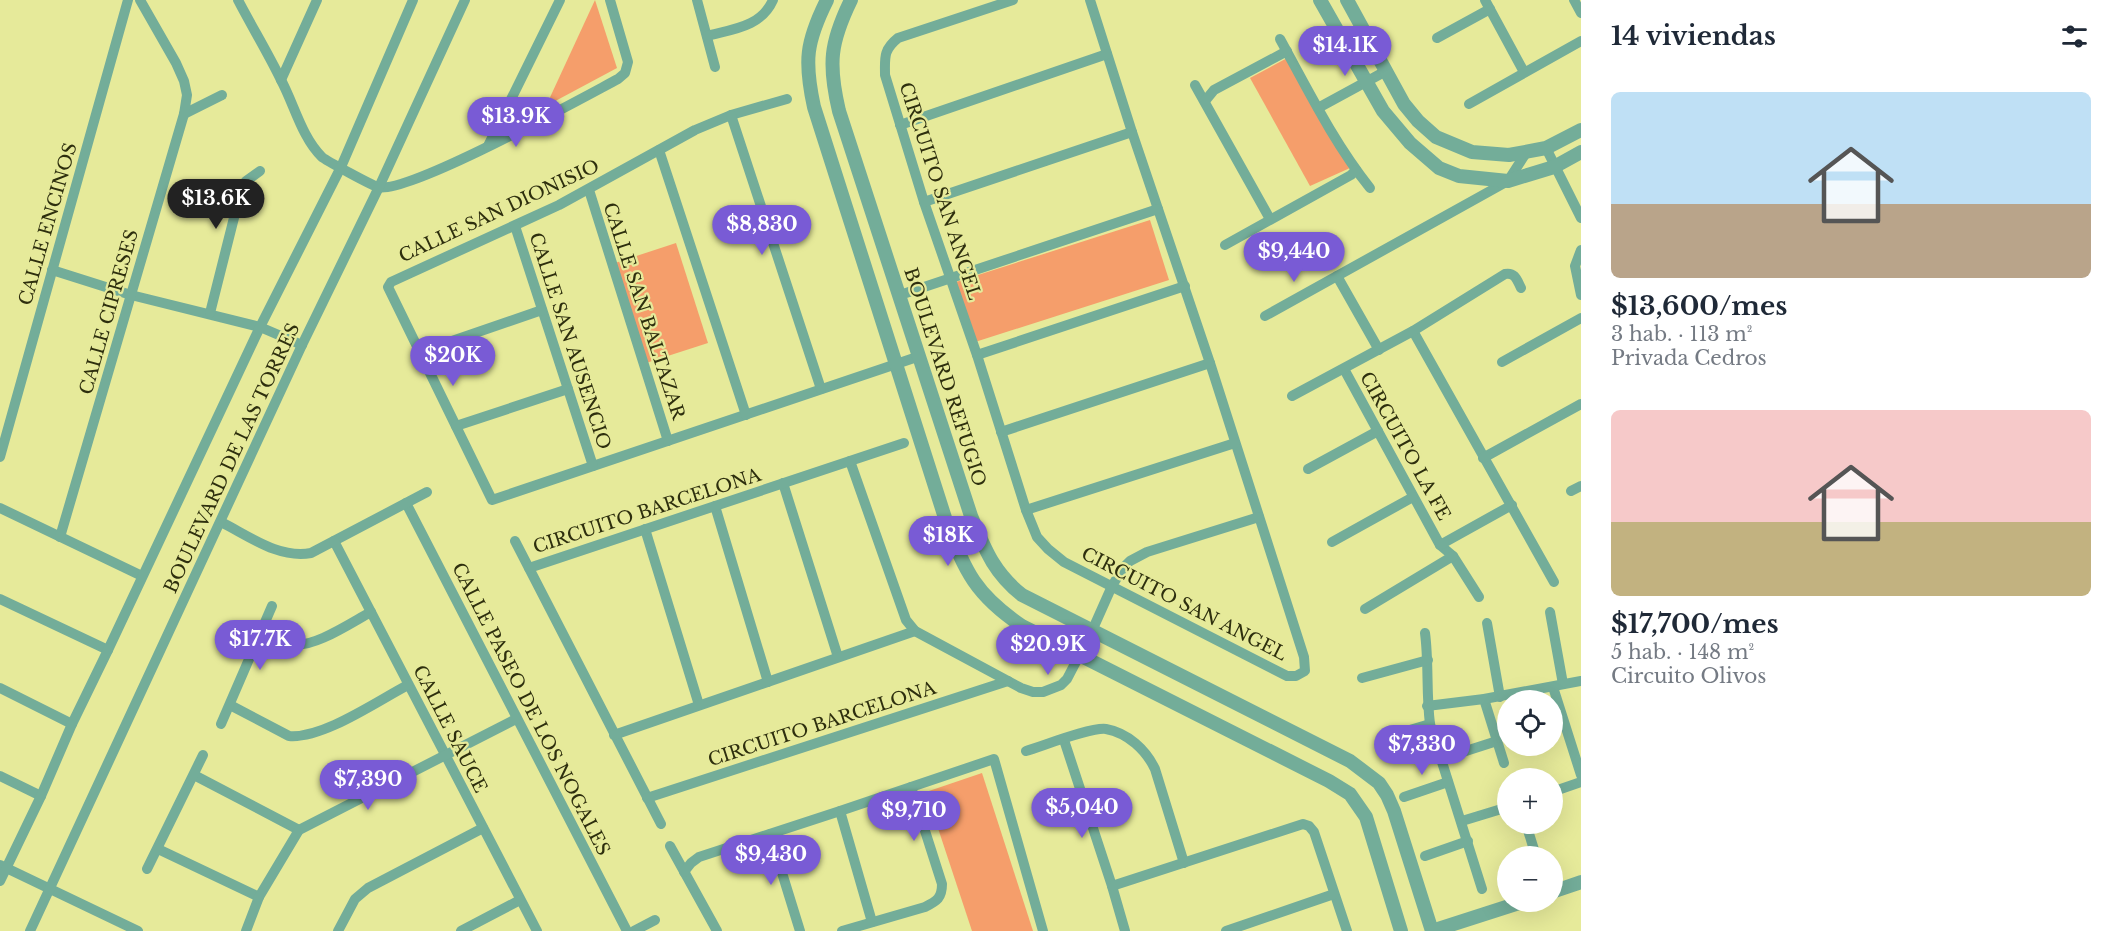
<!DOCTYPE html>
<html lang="es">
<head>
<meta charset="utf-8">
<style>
	:root { --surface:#fff; --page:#f6f6f7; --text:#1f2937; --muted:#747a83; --accent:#795bd5 }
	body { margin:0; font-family:"Libre Baskerville",serif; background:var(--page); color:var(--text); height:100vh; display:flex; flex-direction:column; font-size:22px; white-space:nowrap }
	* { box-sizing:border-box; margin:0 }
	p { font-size:20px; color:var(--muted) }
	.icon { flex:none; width:33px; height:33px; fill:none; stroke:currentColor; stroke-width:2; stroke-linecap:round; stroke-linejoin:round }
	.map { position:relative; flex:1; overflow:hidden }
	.details { display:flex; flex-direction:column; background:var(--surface); width:540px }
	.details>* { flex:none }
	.fabs { position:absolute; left:1497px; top:690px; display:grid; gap:12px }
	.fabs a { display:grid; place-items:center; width:66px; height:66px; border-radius:50%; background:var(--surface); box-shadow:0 6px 24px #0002; font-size:30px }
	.price { position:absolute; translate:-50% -51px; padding:0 14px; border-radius:21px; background:var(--accent); color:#fff; font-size:20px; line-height:39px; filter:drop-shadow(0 2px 3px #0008) }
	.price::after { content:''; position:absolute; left:50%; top:36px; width:18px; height:14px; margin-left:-9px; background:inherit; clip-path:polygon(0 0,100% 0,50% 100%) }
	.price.current { background:#222; color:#fff }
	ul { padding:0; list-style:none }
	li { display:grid; align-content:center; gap:12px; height:318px; padding:0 30px }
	li span { display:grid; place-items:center; height:186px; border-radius:9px; color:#555 }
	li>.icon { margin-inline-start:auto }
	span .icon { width:108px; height:108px; fill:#fffc; stroke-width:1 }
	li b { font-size:26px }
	h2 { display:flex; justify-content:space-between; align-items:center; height:72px; padding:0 30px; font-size:26px }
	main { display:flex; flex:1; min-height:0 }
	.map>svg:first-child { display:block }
</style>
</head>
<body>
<main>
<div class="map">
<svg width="1581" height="931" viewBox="0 0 1581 931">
	<rect width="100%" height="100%" fill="#e6ea9a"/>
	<g fill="#f59e6b">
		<path d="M 595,0 L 617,68 L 546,106 Z"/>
		<path d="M 1289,57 L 1350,168 L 1310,186 L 1250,78 Z"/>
		<path d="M 1150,220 L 1169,280 L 975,342 L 956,282 Z"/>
		<path d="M 676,243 L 708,343 L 646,363 L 615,263 Z"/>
		<path d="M 982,773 L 1033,931 L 972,931 L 926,792 Z"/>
	</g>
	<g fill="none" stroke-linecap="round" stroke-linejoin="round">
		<g stroke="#73ad99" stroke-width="10">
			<path d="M 238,0 C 252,27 268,53 281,80 C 294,104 302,138 322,157 C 325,160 373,186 378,187 C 407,195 582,98 618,79 L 625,73 L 628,62 L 610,0"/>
			<path d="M 697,0 L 715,67"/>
			<path d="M 1013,0 L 898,38 C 883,50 885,58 885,75 L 924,202 L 977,355 L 1026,510 L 1037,537 L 1048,549 L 1064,562 L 1287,676 L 1296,676 L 1305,671 L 1304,657 L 1210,363 L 1132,132 L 1090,0"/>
			<path d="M 1485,0 L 1524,72"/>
			<path d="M 1574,0 L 1581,13"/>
			<path d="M 707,36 C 733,29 761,27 773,0"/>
			<path d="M 1437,38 L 1490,9"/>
			<path d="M 1280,39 C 1308,90 1334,143 1370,188"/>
			<path d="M 281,80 L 317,0"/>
			<path d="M 1195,85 L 1270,219"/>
			<path d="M 787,99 L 731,115 L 695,130 L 559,205 L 391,282 L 388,287 L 492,500 L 920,356"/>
			<path d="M 1205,101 L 1214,90 L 1287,51"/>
			<path d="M 1469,104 L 1581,41"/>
			<path d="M 1318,108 L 1386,71"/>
			<path d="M 184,114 L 222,95"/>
			<path d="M 731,115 L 821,389"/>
			<path d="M 900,125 L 1107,54"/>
			<path d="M 488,146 L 560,0"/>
			<path d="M 1546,148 L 1581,218"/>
			<path d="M 659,150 L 746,415"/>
			<path d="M 589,190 L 668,441"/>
			<path d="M 924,202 L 1132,132"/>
			<path d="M 515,226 L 593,466"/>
			<path d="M 1225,245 L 1351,175 L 1356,170"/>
			<path d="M 1581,250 L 1575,266 L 1581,295"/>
			<path d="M 52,270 L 131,295 L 260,327 L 302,345"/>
			<path d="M 1337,276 L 1379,350"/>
			<path d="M 900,295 L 1158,209"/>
			<path d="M 210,313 L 241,190 L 246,181 L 260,171"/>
			<path d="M 1265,316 L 1508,181 L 1526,153"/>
			<path d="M 1413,331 L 1554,582"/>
			<path d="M 420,352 L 542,310"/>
			<path d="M 977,355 L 1185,286"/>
			<path d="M 1502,362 L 1581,318"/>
			<path d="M 1344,369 L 1440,545 L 1453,556 L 1479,597"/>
			<path d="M 1292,396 L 1413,331 L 1505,274 C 1515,272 1517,280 1521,288"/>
			<path d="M 456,426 L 568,389"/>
			<path d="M 1001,432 L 1210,363"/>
			<path d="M 0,457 L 128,0"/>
			<path d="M 1483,458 L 1581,404"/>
			<path d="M 850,461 L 906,620 L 915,631 L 1021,688 L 1033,692 L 1043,692 L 1061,685 L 1067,679 L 1092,631 L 1112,586 L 1123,568 L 1130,561 L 1147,552 L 1259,517"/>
			<path d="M 1308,469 L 1378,431"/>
			<path d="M 783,483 L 838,657"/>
			<path d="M 1571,491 L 1581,486"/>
			<path d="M 406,503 L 627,931"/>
			<path d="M 715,506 L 768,682"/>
			<path d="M 0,508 L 142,576"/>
			<path d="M 1026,510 L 1235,443"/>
			<path d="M 221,522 C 249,536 279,559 311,553 L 427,492"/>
			<path d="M 645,529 L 699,705"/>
			<path d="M 60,537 L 184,114 L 187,95 L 184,81 L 176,63 L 140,0"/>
			<path d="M 334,541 L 537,931"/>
			<path d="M 515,541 L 661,824"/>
			<path d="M 1332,542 L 1413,497"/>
			<path d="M 1440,545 L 1512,505"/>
			<path d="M 529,568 L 904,443"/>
			<path d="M 0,599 L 108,650"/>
			<path d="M 1365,609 L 1453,556"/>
			<path d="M 1550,612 L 1563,684"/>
			<path d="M 1487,623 L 1500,697"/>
			<path d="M 262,629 C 272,634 282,641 292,644 C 313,649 352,622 371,612"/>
			<path d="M 1425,633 C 1429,663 1426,693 1430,724 L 1482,889"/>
			<path d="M 1362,678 L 1428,660"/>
			<path d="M 1553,687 L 1581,775"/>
			<path d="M 0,688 L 72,724"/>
			<path d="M 1484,699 L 1504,763"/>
			<path d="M 230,705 L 289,736 C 323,739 377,701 408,685"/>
			<path d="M 1427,706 L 1484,699 L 1581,681"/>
			<path d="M 221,724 L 272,606"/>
			<path d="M 614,735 L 915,631"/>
			<path d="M 1383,738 L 1430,724"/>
			<path d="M 1064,740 L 1112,886 L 1125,931"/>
			<path d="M 1026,751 C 1043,746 1091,727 1106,729 C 1128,733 1146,750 1155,769 L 1184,863"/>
			<path d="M 1441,759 L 1497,741"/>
			<path d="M 194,775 L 299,830"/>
			<path d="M 0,776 L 41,796"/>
			<path d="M 1552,792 L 1581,782"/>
			<path d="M 1404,797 L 1448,782"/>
			<path d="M 647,798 L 1008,681"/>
			<path d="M 840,811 L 872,922"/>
			<path d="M 1462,821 L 1508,807"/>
			<path d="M 1526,824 L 1536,856"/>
			<path d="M 770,834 L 800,931"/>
			<path d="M 670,846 L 717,931"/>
			<path d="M 158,849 L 259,897"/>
			<path d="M 1425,856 L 1468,841"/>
			<path d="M 0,865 L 138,931"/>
			<path d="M 147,869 L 203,755"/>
			<path d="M 684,872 L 691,863 L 699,857 L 840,811 L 994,759 L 1043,931"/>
			<path d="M 0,881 L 41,796 L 72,724 L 108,650 L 260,327 L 341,167 L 413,0"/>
			<path d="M 1112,886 L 1303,824 L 1309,826 L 1314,832 L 1347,931"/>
			<path d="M 30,931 L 302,345 L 379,187 L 465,0"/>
			<path d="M 246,931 L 259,897 L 299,830 L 516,719"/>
			<path d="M 338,931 L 355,899 L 368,888 L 483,828"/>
			<path d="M 461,931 L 520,900"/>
			<path d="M 634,931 L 655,920"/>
			<path d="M 842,931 L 925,907 C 937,901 942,898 942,884 L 911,787"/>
			<path d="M 1226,931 L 1334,894"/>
		</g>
		<g stroke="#73ad99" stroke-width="14">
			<path d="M 827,0 C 806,42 804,61 814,107 L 946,521 C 965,572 976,595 1022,626 L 1329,781 L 1350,794 L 1366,817 L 1401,931"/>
			<path d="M 851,0 C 830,43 828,64 839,111 L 971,516 C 985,549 993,572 1022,595 L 1350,761 L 1379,783 L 1387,795 L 1394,811 L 1432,931"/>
			<path d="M 1320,0 L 1383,111 L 1410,143 L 1439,168 L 1459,176 L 1508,181 L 1554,167 L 1581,152"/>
			<path d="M 1347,0 L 1404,104 L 1418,121 L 1436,137 L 1472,152 L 1509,155 L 1546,148 L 1581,130"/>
			<path d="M 1552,892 L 1581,882"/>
			<path d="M 1432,931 L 1522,902"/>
		</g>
	</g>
	<g text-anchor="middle" stroke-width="4.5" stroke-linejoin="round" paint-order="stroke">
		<g font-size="18" fill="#2e2f0e" stroke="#e6ea9a">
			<text transform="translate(940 191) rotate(72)" y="6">CIRCUITO SAN ANGEL</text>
			<text transform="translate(499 211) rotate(-25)" y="6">CALLE SAN DIONISIO</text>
			<text transform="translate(48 224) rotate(-74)" y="6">CALLE ENCINOS</text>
			<text transform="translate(644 311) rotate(72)" y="6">CALLE SAN BALTAZAR</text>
			<text transform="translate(109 312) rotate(-74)" y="6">CALLE CIPRESES</text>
			<text transform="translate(570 341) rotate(72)" y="6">CALLE SAN AUSENCIO</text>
			<text transform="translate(945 377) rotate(72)" y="6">BOULEVARD REFUGIO</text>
			<text transform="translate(1405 446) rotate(61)" y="6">CIRCUITO LA FE</text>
			<text transform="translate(232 458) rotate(-65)" y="6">BOULEVARD DE LAS TORRES</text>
			<text transform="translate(647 511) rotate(-18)" y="6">CIRCUITO BARCELONA</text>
			<text transform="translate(1184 604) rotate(27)" y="6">CIRCUITO SAN ANGEL</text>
			<text transform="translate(531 709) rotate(63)" y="6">CALLE PASEO DE LOS NOGALES</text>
			<text transform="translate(822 724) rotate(-18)" y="6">CIRCUITO BARCELONA</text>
			<text transform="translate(450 729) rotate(63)" y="6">CALLE SAUCE</text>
		</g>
	</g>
</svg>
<div class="fabs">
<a><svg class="icon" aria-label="locate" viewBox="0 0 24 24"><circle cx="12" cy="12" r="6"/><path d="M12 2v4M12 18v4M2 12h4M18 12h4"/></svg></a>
<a>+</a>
<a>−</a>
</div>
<b class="price" style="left:1345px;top:77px">$14.1K</b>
<b class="price" style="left:516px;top:148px">$13.9K</b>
<b class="price current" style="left:216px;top:230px">$13.6K</b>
<b class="price" style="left:762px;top:256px">$8,830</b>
<b class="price" style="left:1294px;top:283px">$9,440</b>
<b class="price" style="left:453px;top:387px">$20K</b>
<b class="price" style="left:948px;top:567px">$18K</b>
<b class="price" style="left:260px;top:671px">$17.7K</b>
<b class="price" style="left:1048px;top:676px">$20.9K</b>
<b class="price" style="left:1422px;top:776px">$7,330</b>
<b class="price" style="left:368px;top:811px">$7,390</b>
<b class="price" style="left:1082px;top:839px">$5,040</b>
<b class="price" style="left:914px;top:842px">$9,710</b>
<b class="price" style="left:771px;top:886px">$9,430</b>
</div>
<section class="details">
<h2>14 viviendas<svg class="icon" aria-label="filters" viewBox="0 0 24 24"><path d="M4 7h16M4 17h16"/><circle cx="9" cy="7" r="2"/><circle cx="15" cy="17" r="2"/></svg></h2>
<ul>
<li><span style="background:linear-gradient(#bfe0f5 60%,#b9a48a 0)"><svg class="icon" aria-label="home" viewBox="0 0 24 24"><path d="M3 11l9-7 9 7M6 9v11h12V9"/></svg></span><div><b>$13,600/mes</b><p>3 hab. · 113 m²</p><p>Privada Cedros</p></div></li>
<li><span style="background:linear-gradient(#f6c9c9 60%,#c2b280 0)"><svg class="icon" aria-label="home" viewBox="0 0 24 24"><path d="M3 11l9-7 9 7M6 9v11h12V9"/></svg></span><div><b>$17,700/mes</b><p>5 hab. · 148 m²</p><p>Circuito Olivos</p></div></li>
</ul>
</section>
</main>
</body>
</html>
